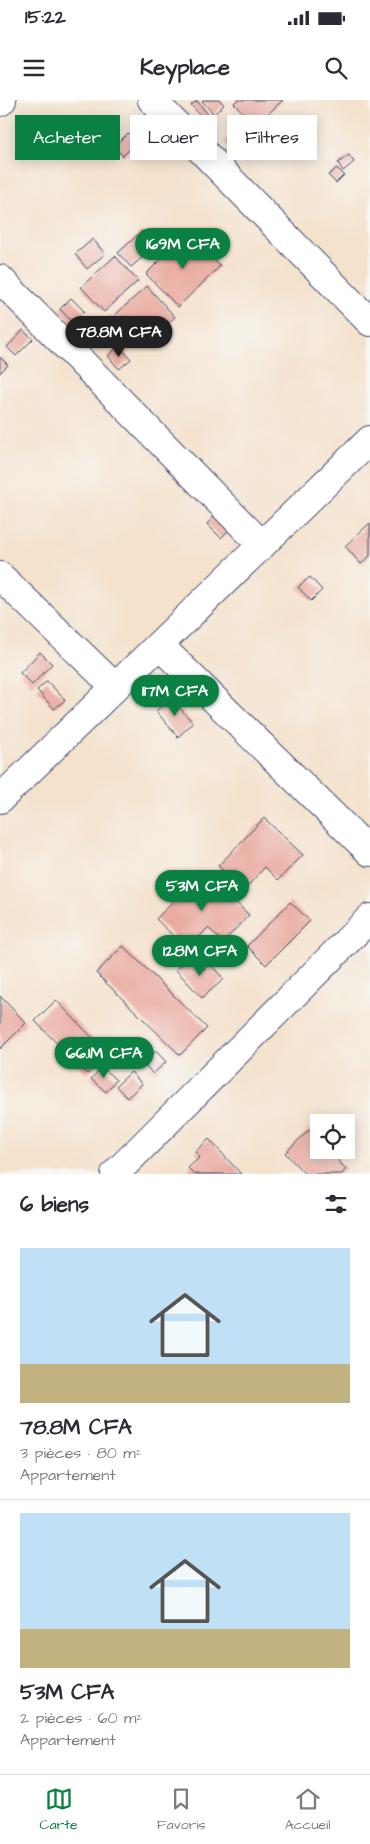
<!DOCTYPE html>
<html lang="fr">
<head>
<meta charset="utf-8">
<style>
	:root { --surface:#fff; --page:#f2f2f3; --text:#2b2b33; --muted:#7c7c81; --line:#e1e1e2; --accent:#0b8043 }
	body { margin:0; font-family:"Architects Daughter",sans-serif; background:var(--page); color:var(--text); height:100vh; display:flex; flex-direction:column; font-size:19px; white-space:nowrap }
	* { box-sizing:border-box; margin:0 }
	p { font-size:16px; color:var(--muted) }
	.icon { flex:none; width:28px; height:28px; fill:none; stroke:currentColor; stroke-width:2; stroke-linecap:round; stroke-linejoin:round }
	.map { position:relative; height:1074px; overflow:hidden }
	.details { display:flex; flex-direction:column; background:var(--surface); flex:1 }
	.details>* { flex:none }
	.top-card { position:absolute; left:15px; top:15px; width:340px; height:45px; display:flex; gap:10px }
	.tools { position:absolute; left:310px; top:1014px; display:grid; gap:10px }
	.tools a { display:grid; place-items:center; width:45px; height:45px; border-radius:0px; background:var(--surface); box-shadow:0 2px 12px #0003; font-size:25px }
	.price { position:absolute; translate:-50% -42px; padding:0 11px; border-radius:18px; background:var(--accent); color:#fff; font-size:16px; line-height:32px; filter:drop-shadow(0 1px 2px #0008) }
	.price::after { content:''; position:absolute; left:50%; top:30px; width:15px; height:11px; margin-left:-8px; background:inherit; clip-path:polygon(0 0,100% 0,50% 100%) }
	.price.current { background:#222; color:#fff }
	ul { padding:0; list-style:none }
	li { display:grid; align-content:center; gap:10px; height:265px; padding:0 20px }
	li+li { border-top:1px solid var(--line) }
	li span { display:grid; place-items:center; height:155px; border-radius:0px; color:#555 }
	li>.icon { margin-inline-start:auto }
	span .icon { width:90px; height:90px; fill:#fffc; stroke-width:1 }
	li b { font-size:21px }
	h2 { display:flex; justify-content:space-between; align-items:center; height:60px; padding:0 20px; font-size:21px }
	.chip { padding:0 18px; border-radius:0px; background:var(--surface); box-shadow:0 2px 12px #0003; font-size:18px; line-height:45px }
	.chip.current { background:var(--accent); color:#fff }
	.status { display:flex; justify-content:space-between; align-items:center; height:35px; padding:0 25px; background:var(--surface); direction:ltr }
	.status svg { height:14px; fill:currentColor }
	header { display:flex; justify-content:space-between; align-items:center; height:65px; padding:0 20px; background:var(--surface); font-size:22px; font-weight:800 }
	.tab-bar { display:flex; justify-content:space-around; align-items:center; height:70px; border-top:1px solid var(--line); background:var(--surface); font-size:14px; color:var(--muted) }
	.tab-bar a { display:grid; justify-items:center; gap:2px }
	.tab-bar .current { color:var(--accent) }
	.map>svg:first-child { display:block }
</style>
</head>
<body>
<div class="status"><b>15:22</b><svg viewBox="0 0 49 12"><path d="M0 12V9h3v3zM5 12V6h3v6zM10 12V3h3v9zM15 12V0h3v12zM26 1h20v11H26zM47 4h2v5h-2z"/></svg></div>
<header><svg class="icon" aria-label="menu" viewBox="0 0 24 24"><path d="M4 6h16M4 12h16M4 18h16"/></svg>Keyplace<svg class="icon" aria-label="search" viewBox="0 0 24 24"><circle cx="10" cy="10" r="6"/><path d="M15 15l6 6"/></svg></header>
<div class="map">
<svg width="370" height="1074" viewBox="0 0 370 1074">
	<rect width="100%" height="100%" fill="#f6f6f2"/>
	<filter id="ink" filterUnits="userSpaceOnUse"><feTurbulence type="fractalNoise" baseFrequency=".02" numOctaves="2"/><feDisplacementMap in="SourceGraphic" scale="10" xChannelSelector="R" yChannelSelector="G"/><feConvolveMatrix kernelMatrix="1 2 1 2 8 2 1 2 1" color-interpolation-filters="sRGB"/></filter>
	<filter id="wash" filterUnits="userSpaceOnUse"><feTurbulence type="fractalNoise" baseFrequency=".0096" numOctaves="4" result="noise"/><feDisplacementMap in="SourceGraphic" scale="20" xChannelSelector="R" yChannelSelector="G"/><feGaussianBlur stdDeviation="1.12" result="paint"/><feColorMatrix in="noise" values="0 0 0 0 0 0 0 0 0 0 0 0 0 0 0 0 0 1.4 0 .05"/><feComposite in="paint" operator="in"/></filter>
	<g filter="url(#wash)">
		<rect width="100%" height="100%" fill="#f5e2cd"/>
		<g id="blocks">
			<g fill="#eaaba0">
				<path d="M 203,0 L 220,0 L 224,5 L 214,14 L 202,1 Z"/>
				<path d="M 237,0 L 283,0 L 255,26 L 234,3 Z"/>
				<path d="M 197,1 L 212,19 L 207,23 L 191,5 Z"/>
				<path d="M 238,31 L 245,40 L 231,50 L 224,41 Z"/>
				<path d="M 128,33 L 137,42 L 123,56 L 114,47 Z"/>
				<path d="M 349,55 L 354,62 L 343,71 L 338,63 Z"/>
				<path d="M 337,68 L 344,75 L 336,83 L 328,75 Z"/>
				<path d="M 142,131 L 150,139 L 138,150 L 144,156 L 131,167 L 118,153 Z"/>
				<path d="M 187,133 L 220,166 L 178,207 L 146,174 Z"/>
				<path d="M 93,139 L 105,154 L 87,169 L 75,154 Z"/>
				<path d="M 115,156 L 138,181 L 104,212 L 81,187 Z"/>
				<path d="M 147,186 L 175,217 L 143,246 L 115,215 Z"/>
				<path d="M 71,198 L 84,211 L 72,222 L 60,209 Z"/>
				<path d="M 111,216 L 124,231 L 109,245 L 96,231 Z"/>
				<path d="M 23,230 L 33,239 L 16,256 L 7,247 Z"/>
				<path d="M 119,246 L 131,259 L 119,269 L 108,256 Z"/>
				<path d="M 0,257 L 8,265 L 0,273 Z"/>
				<path d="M 216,414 L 230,429 L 221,438 L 207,424 Z"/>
				<path d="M 370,423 L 370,456 L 361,464 L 345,446 Z"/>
				<path d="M 310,477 L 322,490 L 311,501 L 298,487 Z"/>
				<path d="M 40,552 L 52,564 L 32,585 L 20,573 Z"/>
				<path d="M 47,581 L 65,600 L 54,609 L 37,590 Z"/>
				<path d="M 171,598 L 193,623 L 178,637 L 156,611 Z"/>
				<path d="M 264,718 L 303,755 L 278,780 L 265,767 L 244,790 L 218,766 Z"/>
				<path d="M 203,771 L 249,815 L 223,842 L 208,828 L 187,849 L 156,819 Z"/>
				<path d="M 290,802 L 310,821 L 266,865 L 247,846 Z"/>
				<path d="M 123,846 L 207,928 L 180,955 L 96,873 Z"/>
				<path d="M 191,856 L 203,870 L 210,864 L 224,879 L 202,898 L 176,870 Z"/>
				<path d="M 0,896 L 26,923 L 0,949 Z"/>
				<path d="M 56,900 L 108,954 L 87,974 L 35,921 Z"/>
				<path d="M 156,951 L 166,962 L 153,974 L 143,963 Z"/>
				<path d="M 102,967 L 116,980 L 106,992 L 91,979 Z"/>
				<path d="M 131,972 L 142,984 L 127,998 L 116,986 Z"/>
				<path d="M 309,1030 L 319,1040 L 319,1050 L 328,1050 L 346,1069 L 342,1074 L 305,1074 L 285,1053 Z"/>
				<path d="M 209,1039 L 241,1074 L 194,1074 L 188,1068 L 200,1057 L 195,1052 Z"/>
			</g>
		</g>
	</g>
	<g filter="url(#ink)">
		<use href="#blocks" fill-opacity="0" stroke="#3c4a6f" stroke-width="1"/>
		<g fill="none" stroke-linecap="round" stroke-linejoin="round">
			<g stroke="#3c4a6f" stroke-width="30">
				<g id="street">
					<path d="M 152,0 L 370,222"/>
					<path d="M 0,2 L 2,0"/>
					<path d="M 0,179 L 262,445"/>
					<path d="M 0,476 L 115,587"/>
					<path d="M 159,545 L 370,752"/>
					<path d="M 0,699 L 370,340"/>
					<path d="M 115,1074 L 370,818"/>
				</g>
			</g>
			<use href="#street" stroke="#fff" stroke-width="28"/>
		</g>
	</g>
</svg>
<div class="tools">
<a><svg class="icon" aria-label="locate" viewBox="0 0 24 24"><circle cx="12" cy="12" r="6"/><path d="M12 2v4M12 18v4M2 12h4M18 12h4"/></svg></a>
</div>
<b class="price" style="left:183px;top:170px">169M CFA</b>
<b class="price current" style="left:119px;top:258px">78.8M CFA</b>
<b class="price" style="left:175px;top:617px">117M CFA</b>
<b class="price" style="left:202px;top:812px">53M CFA</b>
<b class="price" style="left:200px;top:877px">128M CFA</b>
<b class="price" style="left:104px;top:979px">66.1M CFA</b>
<div class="top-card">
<a class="chip current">Acheter</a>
<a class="chip">Louer</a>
<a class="chip">Filtres</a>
</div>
</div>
<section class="details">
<h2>6 biens<svg class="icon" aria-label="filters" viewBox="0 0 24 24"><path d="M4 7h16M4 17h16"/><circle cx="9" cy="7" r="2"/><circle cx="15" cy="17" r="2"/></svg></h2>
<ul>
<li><span style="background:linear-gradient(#bfe0f5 75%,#c2b280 0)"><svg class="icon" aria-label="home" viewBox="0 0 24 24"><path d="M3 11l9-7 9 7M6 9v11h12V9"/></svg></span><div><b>78.8M CFA</b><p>3 pièces · 80 m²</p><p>Appartement</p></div></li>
<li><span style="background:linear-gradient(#bfe0f5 75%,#c2b280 0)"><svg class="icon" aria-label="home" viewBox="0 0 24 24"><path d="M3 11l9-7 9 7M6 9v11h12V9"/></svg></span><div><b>53M CFA</b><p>2 pièces · 60 m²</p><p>Appartement</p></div></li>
</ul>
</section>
<nav class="tab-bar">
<a class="current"><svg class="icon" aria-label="map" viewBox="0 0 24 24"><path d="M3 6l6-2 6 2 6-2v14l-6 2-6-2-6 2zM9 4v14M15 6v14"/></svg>Carte</a>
<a><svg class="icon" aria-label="saved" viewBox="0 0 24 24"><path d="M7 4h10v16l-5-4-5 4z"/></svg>Favoris</a>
<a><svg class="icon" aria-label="home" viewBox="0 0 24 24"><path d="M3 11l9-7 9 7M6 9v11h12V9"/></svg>Accueil</a>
</nav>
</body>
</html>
